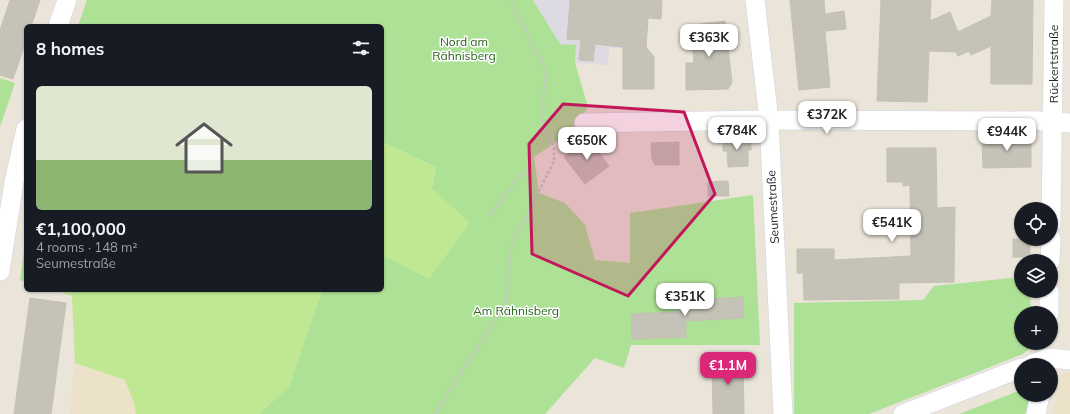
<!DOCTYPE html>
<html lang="en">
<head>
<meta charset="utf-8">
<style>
	:root { --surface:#171b24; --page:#20242c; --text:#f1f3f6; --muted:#9ea1a6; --line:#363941; --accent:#db2777 }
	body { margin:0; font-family:Mulish,sans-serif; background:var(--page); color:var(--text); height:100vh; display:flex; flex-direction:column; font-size:15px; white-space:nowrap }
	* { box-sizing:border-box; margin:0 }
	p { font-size:13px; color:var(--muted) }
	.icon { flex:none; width:22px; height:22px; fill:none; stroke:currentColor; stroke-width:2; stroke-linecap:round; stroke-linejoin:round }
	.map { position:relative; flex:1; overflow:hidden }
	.sheet { position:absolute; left:24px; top:24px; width:360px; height:268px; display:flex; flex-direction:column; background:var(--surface); border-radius:6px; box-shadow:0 1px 3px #0004 }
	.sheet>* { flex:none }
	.tools { position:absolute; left:1014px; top:202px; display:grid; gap:8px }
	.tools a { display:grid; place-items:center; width:44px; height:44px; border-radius:50%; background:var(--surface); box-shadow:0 1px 3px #0004; font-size:20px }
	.price { position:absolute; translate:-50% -34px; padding:0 9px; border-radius:8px; background:#fff; color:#222; font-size:13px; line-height:26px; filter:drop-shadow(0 1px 2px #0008) }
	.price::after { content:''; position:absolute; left:50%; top:24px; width:12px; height:9px; margin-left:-6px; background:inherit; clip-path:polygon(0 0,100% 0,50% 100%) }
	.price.current { background:var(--accent); color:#fff }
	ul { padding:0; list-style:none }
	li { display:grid; align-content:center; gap:8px; height:212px; padding:0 12px }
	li+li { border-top:1px solid var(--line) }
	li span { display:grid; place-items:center; height:124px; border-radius:6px; color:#555 }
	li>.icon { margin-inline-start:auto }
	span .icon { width:72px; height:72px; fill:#fffc; stroke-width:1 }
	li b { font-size:17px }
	h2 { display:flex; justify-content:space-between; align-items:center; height:48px; padding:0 12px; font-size:17px }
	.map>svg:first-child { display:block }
</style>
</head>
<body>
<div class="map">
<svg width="1070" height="414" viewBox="0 0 1070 414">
	<rect width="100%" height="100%" fill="#eae4d9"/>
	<path fill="#dddae3" d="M 533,0 L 635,0 L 627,48 L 609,48 L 608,65 L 575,63 L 576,45 L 560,44 Z"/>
	<g fill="#ece2c9">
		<path d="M 75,363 L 125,380 L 134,403 L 136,414 L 70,414 Z"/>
		<path d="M 1063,372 L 1070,373 L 1070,414 L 1052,414 Z"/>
	</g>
	<g fill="#ade196">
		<path d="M 87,0 L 533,0 L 560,44 L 576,45 L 575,63 L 588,107 C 573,131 557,142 534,157 L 539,193 L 565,203 L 585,225 L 595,260 L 630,263 L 630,213 L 753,195 L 760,345 L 631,345 L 624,368 L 595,358 L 545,414 L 259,414 L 289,386 L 322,290 L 382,290 L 382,255 L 384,255 L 429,279 L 432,188 L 436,167 L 382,142 L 382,26 L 78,26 Z"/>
		<path d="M 0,78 L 15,83 L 0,127 Z"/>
		<path d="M 26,237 L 26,282 L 20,280 Z"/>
		<path d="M 1021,277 L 1021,291 L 1030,291 L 1031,313 L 1021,313 L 1021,343 L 1032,343 L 1033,346 L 1023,354 L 869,414 L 794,414 L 794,303 L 923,300 L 934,286 Z"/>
		<path d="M 1021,390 L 1021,395 L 1029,395 L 1029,401 L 1025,414 L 959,414 Z"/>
	</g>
	<g fill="#c0e892">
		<path d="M 382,142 L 436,167 L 432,188 L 470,223 L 429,279 L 382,255 Z"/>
		<path d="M 55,290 L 322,290 L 289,386 L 259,414 L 136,414 L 134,403 L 125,380 L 75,363 L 72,296 Z"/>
	</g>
	<g fill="#c5c2b8" stroke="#c5c0b3">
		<path d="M 10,0 L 40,0 L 31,26 L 26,26 L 26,41 L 13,79 L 0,75 L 0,30 Z"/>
		<path d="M 570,0 L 662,0 L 661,19 L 648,18 L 646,47 L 654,57 L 654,89 L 623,89 L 623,47 L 595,44 L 593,61 L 579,60 L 581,40 L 567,39 Z"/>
		<path d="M 790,0 L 824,0 L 825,14 L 844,11 L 846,29 L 825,31 L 830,87 L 799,90 Z"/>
		<path d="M 881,0 L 931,0 L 930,21 L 950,12 L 958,32 L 991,16 L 992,0 L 1033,0 L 1032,84 L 991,84 L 991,46 L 971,55 L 969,51 L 958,56 L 956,52 L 929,51 L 927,102 L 877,101 Z"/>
		<path d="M 725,21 L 732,83 L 728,89 L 686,90 L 686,63 L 694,63 L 691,32 L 694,31 L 693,25 Z"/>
		<path d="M 1031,136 L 1031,167 L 983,168 L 982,137 Z"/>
		<path d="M 723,137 L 751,137 L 751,150 L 748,150 L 748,166 L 728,167 L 727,151 L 723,151 Z"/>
		<path d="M 588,138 L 609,166 L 585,184 L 564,157 Z"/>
		<path d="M 679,142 L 679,165 L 655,165 L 652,159 L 651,143 Z"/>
		<path d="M 887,148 L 936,148 L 937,208 L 955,207 L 954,282 L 899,283 L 899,299 L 804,300 L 803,273 L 797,273 L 797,249 L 834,249 L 834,260 L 911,256 L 910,185 L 903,186 L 903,182 L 887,182 Z"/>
		<path d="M 728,181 L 729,196 L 708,196 L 708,182 Z"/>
		<rect x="1013" y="239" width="17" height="18"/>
		<path d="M 743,297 L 744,318 L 686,321 L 686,337 L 632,339 L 631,314 L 677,312 L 676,301 Z"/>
		<path d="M 30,298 L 66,303 L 51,414 L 14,414 Z"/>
		<path d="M 712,359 L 743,359 L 744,414 L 713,414 Z"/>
	</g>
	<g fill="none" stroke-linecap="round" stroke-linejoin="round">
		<g stroke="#cfd2e1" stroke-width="20">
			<g id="street">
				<path d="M 755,0 L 769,120 L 783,414"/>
				<path d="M 58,26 L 67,0"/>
				<path d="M 584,123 L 769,120 L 1053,121 L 1070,123"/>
				<path d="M 1051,224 L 1054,0"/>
				<path d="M 1050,261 L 1051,239"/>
				<path d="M 0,271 L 14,182 L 26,129"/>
				<path d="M 1049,313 L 1049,291"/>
				<path d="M 1030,365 L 1048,358 L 1070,360"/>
				<path d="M 903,414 L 1021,368"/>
				<path d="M 1036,414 L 1040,395"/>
			</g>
		</g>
		<g stroke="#c7c7c7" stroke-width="2.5" stroke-dasharray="3 2" stroke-linecap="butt">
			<path d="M 490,216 L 515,182 L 530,167"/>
			<path d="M 435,414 L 506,303 L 511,247 L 554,161 L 554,147 L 543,126 L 543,98 L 546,75 L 543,64 L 510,0"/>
		</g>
		<use href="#street" stroke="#fff" stroke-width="19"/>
	</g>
	<path fill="#c2185b" fill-opacity="0.2" stroke="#c2185b" stroke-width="3" stroke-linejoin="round" d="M 563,104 L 684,112 L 715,194 L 628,296 L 532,254 L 529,144 Z"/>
	<g text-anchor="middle" stroke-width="3" stroke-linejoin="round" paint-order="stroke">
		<g font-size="12" fill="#27631a" stroke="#fff">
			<text x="464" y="46">Nord am<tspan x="464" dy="14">Rähnisberg</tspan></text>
			<text x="516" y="315">Am Rähnisberg</text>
		</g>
		<g font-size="12" fill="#282828" stroke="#fff">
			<text transform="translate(1054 64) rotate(-90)" y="4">Rückertstraße</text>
			<text transform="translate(773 207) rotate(-93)" y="4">Seumestraße</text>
		</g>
	</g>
</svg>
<div class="tools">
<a><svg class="icon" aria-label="locate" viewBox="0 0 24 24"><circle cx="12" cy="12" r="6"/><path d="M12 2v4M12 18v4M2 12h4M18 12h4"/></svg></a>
<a><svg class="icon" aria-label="layers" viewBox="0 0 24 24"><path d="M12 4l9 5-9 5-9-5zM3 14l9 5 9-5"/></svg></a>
<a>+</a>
<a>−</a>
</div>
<b class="price" style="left:709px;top:58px">€363K</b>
<b class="price" style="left:827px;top:135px">€372K</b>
<b class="price" style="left:737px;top:151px">€784K</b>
<b class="price" style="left:1007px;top:152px">€944K</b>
<b class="price" style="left:587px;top:161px">€650K</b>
<b class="price" style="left:892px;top:243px">€541K</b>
<b class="price" style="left:685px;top:317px">€351K</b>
<b class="price current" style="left:728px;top:386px">€1.1M</b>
<section class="sheet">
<h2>8 homes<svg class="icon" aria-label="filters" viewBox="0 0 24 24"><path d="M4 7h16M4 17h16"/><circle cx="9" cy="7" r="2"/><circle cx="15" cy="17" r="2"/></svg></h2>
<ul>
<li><span style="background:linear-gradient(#dfe7d0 60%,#8fb573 0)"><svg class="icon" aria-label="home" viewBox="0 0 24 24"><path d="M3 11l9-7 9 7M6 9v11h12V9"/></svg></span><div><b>€1,100,000</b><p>4 rooms · 148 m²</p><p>Seumestraße</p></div></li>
</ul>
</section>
</div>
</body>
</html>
